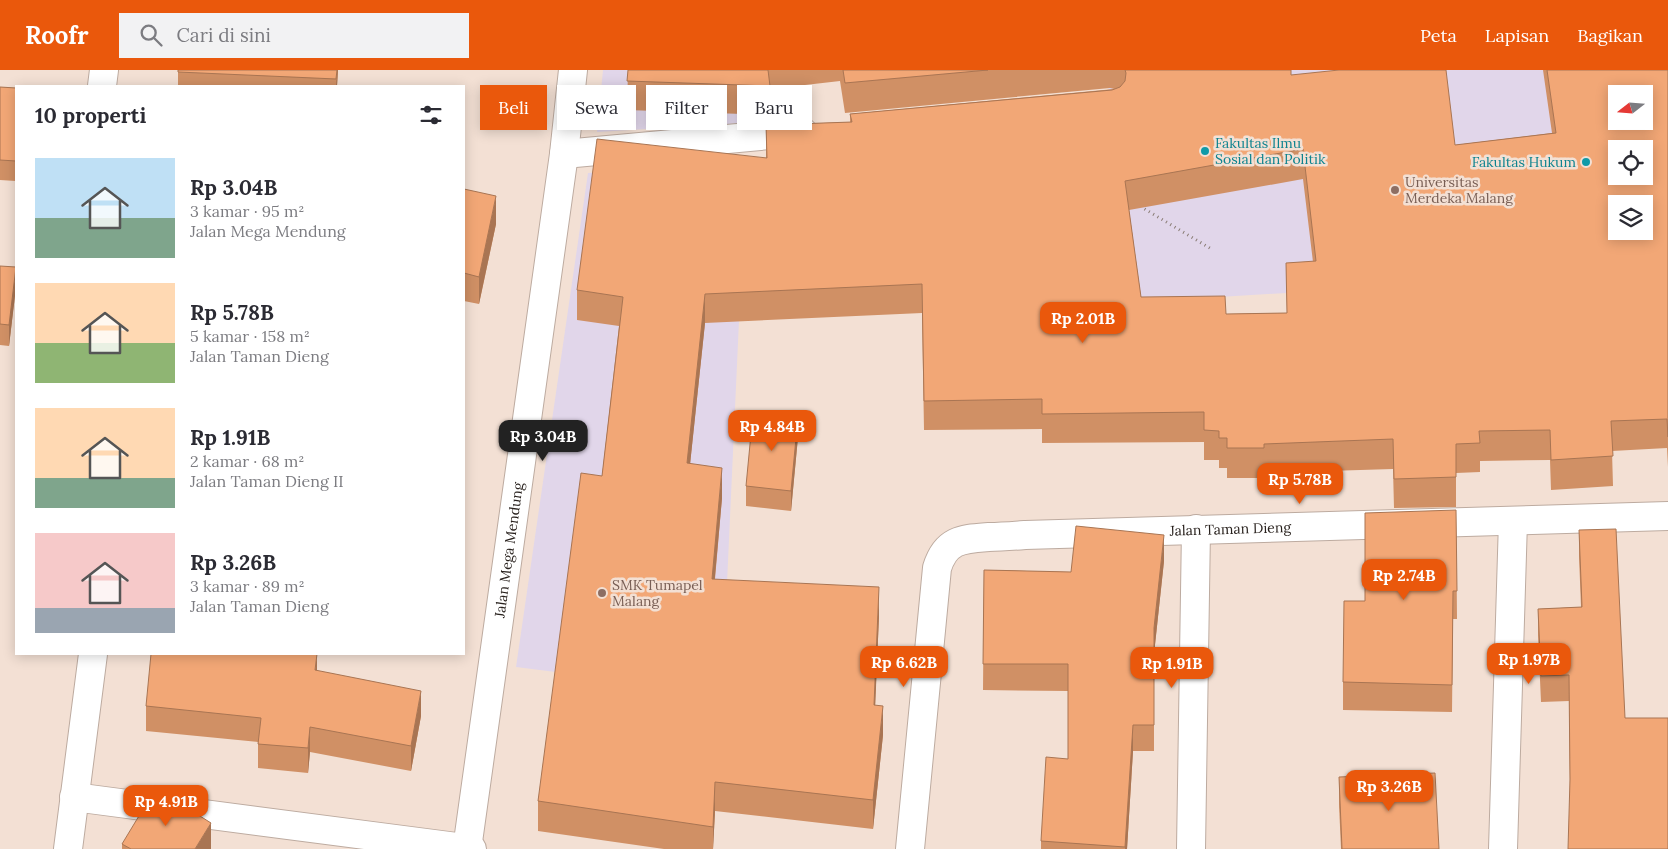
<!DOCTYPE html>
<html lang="id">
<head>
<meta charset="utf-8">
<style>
	:root { --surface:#fff; --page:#f2f2f3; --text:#2b2b33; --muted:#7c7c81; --accent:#ea580c }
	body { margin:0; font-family:Lora,serif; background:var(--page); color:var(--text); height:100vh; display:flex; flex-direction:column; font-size:19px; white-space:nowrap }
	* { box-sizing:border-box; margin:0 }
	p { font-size:16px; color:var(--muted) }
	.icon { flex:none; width:28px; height:28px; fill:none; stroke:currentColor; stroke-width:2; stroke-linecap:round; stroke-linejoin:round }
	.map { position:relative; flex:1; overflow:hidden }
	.panel { position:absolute; left:15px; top:15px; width:450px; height:570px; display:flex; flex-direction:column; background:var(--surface); border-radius:0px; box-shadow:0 2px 12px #0003 }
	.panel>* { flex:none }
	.banner { position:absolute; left:480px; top:15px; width:475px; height:45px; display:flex; gap:10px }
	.needle { width:32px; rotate:253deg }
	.controls { position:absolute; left:1608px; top:15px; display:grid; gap:10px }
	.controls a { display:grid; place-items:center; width:45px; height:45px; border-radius:0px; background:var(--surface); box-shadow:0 2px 12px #0003; font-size:25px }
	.price { position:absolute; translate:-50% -42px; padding:0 11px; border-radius:10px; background:var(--accent); color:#fff; font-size:16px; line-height:32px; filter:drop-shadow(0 1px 2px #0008) }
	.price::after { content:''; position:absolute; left:50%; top:30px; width:15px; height:11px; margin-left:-8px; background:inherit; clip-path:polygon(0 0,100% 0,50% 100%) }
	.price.current { background:#222; color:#fff }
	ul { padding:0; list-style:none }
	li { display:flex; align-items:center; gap:15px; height:125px; padding:0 20px }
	li span { display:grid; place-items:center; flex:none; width:140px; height:100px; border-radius:0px; color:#555 }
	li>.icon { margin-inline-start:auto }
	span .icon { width:60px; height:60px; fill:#fffc; stroke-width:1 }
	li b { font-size:21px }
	h2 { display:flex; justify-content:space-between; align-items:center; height:60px; padding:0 20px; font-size:21px }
	.tag { padding:0 18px; border-radius:0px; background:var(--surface); box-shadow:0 2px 12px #0003; font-size:18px; line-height:45px }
	.tag.current { background:var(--accent); color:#fff }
	header { display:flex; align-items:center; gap:30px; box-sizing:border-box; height:70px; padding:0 25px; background:var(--accent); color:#fff }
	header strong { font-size:24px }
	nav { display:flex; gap:28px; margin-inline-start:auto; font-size:18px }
	.search { width:350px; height:45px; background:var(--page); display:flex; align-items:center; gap:12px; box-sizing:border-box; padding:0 18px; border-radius:0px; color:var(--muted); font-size:19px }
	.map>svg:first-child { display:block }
</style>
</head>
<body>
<header>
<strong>Roofr</strong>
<div class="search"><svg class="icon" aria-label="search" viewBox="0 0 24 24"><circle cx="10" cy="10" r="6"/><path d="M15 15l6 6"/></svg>Cari di sini</div>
<nav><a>Peta</a><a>Lapisan</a><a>Bagikan</a></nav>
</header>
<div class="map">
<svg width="1668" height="779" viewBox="0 0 1668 779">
	<rect width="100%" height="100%" fill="#f3e0d4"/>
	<g fill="#e1d6ea" fill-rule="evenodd">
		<path d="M 603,0 L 739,0 L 745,53 L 597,62 Z"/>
		<path d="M 1106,0 L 1668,0 L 1668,200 L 1137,232 ZM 1616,24 L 1644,24 L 1644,51 L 1616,51 ZM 1616,79 L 1644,79 L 1644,106 L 1616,106 ZM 1616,134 L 1644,134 L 1644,161 L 1616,161 Z"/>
		<path d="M 713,96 L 739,251 L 722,623 L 516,597 L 588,103 Z"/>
	</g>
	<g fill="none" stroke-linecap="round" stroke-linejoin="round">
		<g stroke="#bdaba0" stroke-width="30">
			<g id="minor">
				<path d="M 102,16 L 104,0"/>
				<path d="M 564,84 L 803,62"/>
				<path d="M 74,727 L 472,779"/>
				<path d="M 68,779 L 93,584"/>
				<path id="s1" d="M 467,779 L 564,84 L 573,0"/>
				<path id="s2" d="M 910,779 L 937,498 C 946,469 963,469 989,467 C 1001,467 1013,466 1025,465 L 1668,446"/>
				<path d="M 1191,779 L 1196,459"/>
				<path d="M 1503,779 L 1513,451"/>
			</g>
		</g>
		<path stroke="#897c74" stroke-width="3" stroke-dasharray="1 4" stroke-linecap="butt" d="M 1142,135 L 1143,138 L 1213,180"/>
		<use href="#minor" stroke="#fff" stroke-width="28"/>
	</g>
	<g fill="#d09065" fill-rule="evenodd">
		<path d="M 178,0 L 338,0 L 337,16 L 178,16 Z"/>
		<path d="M 628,0 L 1291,0 L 1291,5 L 1455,75 L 1552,63 L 1543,0 L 1668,0 L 1668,397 L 1667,378 L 1612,381 L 1613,416 L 1551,420 L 1550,390 L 1480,391 L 1480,402 L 1456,403 L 1456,437 L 1394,438 L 1393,399 L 1264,403 L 1264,408 L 1227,408 L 1227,398 L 1219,398 L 1219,390 L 1204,390 L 1204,372 L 1042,373 L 1042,359 L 924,360 L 922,243 L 705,253 L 690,394 L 722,428 L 715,509 L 879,546 L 875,635 L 883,665 L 873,759 L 715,741 L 713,779 L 664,779 L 538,761 L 538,731 L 602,406 L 619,256 L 577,250 L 577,220 L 766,88 L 766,55 L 850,52 L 850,44 L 1114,19 L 1110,18 L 845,43 L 840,11 L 770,19 L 770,45 L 627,40 ZM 1303,109 L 1313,192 L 1286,193 L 1287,243 L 1226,244 L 1141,227 L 1129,140 Z"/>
		<path d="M 0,17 L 16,18 L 16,111 L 0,110 Z"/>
		<path d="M 464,119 L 496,154 L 479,234 L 464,231 Z"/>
		<path d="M 0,196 L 16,217 L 9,276 L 0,275 Z"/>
		<path d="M 798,367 L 791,441 L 746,436 L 746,416 Z"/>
		<path d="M 1456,440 L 1457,549 L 1453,549 L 1452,642 L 1343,640 L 1343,612 Z"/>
		<path d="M 1579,460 L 1625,648 L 1570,716 L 1569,631 L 1541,632 L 1538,565 L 1538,539 L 1581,537 L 1579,486 Z"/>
		<path d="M 1164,491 L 1154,584 L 1154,681 L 1133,681 L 1127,779 L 1041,779 L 1041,771 L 1068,689 L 1068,621 L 983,620 L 984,500 L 1071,502 Z"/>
		<path d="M 317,601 L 421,646 L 411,701 L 310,682 L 308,703 L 258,698 L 258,672 L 146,661 L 146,636 Z"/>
		<path d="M 1339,707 L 1439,779 L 1341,779 L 1339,735 Z"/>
		<path d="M 122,774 L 211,779 L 122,779 Z"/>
	</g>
	<g fill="#a97553">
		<path d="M 337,0 L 338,0 L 337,16 L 336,16 Z"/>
		<path d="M 496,126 L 496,154 L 479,234 L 479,207 Z"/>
		<path d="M 16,197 L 16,217 L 9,276 L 9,255 Z"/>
		<path d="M 705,224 L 705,253 L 687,423 L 687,393 Z"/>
		<path d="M 798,347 L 798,367 L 791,441 L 791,421 Z"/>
		<path d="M 722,398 L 722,428 L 712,539 L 712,509 Z"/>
		<path d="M 1164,465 L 1164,491 L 1154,584 L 1154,558 Z"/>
		<path d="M 879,517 L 879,546 L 874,664 L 874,635 Z"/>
		<path d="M 317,584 L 317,606 L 315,600 Z"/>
		<path d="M 421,621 L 421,646 L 411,701 L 411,676 Z"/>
		<path d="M 883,636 L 883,665 L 873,759 L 873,730 Z"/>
		<path d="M 1133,655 L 1133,681 L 1127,779 L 1125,779 Z"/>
		<path d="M 310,657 L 310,682 L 308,703 L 308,678 Z"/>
		<path d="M 715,712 L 715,741 L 713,779 L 713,757 Z"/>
		<path d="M 211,753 L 211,779 L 195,779 Z"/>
	</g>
	<g fill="#f2a776" stroke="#a97553" fill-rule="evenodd">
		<path d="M 178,0 L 337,0 L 336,9 L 178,2 Z"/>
		<path d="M 628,0 L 768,0 L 770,16 L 627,11 Z"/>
		<path d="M 843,0 L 988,0 L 845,13 Z"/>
		<path d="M 1125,0 L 1291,0 L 1291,5 L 1339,0 L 1446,0 L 1455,75 L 1556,63 L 1547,0 L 1668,0 L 1668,367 L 1667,349 L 1611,351 L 1613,386 L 1551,390 L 1550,360 L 1479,361 L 1480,373 L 1456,374 L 1456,407 L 1394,409 L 1393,369 L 1264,374 L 1264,378 L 1227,378 L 1227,368 L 1219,368 L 1219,361 L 1204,360 L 1204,342 L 1042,344 L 1042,329 L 924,331 L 922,214 L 705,224 L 687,393 L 722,398 L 712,509 L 879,517 L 874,635 L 883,636 L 873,730 L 715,712 L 713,757 L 538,731 L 581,403 L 602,406 L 623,227 L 577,220 L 597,69 L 767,88 L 766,55 L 852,52 L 850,44 L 1112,20 L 1120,17 L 1125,11 L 1126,3 ZM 1616,24 L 1644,24 L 1644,51 L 1616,51 ZM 1303,79 L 1316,191 L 1286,193 L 1287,243 L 1226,244 L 1225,226 L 1141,227 L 1125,111 ZM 1616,79 L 1644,79 L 1644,106 L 1616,106 ZM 1616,134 L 1644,134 L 1644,161 L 1616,161 Z"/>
		<path d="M 0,17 L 16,18 L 16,91 L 0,90 Z"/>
		<path d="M 464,119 L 496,126 L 479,207 L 464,203 Z"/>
		<path d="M 0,196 L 16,197 L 9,255 L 0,254 Z"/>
		<path d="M 753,343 L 798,347 L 791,421 L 746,416 Z"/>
		<path d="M 1456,440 L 1457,521 L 1453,521 L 1452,615 L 1343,612 L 1344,531 L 1365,531 L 1365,443 Z"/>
		<path d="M 1076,456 L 1164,465 L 1154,558 L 1154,655 L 1133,655 L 1125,777 L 1041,771 L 1046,687 L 1068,689 L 1068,594 L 983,594 L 984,500 L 1071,502 Z"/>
		<path d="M 1616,459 L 1625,648 L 1668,648 L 1668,779 L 1568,779 L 1570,709 L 1569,605 L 1541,606 L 1538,539 L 1582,537 L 1579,460 Z"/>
		<path d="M 151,584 L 317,584 L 315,600 L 421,621 L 411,676 L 310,657 L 308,678 L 258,674 L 261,648 L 146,636 Z"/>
		<path d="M 1435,703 L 1439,779 L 1342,779 L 1339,707 Z"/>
		<path d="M 151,726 L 173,729 L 211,753 L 195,779 L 131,779 L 122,774 Z"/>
	</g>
	<g fill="#0f9aa8" stroke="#f3e0d4" stroke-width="2">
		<circle cx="1205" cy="81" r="5"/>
		<circle cx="1586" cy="92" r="5"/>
	</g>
	<g fill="#8d6e63" stroke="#f3e0d4" stroke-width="2">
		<circle cx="1395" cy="120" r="5"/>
		<circle cx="602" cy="523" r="5"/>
	</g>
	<g text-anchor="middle" stroke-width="5" stroke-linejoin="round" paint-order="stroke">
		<g font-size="14" fill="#0d838f" stroke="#f3e0d4" text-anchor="start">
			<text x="1215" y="78">Fakultas Ilmu<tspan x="1215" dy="16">Sosial dan Politik</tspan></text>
			<text x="1576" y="97" text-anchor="end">Fakultas Hukum</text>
		</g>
		<g font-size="14" fill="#785e54" stroke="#f3e0d4" text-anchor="start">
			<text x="1405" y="117">Universitas<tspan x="1405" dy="16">Merdeka Malang</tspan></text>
			<text x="612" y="520">SMK Tumapel<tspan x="612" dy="16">Malang</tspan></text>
		</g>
		<g font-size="14" fill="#28211d" stroke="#f3e0d4">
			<text dy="5" stroke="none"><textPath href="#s2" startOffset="590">Jalan Taman Dieng</textPath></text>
			<text dy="5" stroke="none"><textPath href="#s1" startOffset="302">Jalan Mega Mendung</textPath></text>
		</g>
	</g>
</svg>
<div class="controls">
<a><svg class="needle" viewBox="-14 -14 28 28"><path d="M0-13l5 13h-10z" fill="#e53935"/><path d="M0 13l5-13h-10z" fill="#7c7c81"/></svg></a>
<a><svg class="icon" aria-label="locate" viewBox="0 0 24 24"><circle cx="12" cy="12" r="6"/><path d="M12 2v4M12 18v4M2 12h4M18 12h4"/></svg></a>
<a><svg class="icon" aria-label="layers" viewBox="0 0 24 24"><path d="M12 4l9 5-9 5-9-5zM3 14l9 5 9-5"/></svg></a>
</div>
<b class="price" style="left:1083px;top:274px">Rp 2.01B</b>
<b class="price" style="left:772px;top:382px">Rp 4.84B</b>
<b class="price current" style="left:543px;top:392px">Rp 3.04B</b>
<b class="price" style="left:1300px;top:435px">Rp 5.78B</b>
<b class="price" style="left:1404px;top:531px">Rp 2.74B</b>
<b class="price" style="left:1529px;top:615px">Rp 1.97B</b>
<b class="price" style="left:904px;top:618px">Rp 6.62B</b>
<b class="price" style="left:1172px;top:619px">Rp 1.91B</b>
<b class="price" style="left:1389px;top:742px">Rp 3.26B</b>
<b class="price" style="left:166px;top:757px">Rp 4.91B</b>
<div class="banner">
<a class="tag current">Beli</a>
<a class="tag">Sewa</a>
<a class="tag">Filter</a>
<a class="tag">Baru</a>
</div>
<section class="panel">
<h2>10 properti<svg class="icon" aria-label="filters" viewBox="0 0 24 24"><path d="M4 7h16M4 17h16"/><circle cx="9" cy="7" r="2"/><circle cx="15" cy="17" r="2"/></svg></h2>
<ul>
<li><span style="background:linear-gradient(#bfe0f5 60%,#7fa58c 0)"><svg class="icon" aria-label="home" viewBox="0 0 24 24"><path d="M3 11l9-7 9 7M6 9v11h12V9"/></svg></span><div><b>Rp 3.04B</b><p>3 kamar · 95 m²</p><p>Jalan Mega Mendung</p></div></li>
<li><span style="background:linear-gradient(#ffd9b3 60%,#8fb573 0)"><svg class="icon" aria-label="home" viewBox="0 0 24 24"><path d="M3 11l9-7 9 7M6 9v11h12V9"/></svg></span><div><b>Rp 5.78B</b><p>5 kamar · 158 m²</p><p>Jalan Taman Dieng</p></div></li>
<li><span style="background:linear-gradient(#ffd9b3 70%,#7fa58c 0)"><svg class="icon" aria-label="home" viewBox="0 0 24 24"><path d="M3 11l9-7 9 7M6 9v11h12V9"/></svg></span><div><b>Rp 1.91B</b><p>2 kamar · 68 m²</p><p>Jalan Taman Dieng II</p></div></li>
<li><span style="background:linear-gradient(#f6c9c9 75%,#9aa5b1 0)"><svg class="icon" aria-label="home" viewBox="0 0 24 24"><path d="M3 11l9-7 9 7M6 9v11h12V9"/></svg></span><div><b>Rp 3.26B</b><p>3 kamar · 89 m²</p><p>Jalan Taman Dieng</p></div></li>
</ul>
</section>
</div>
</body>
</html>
